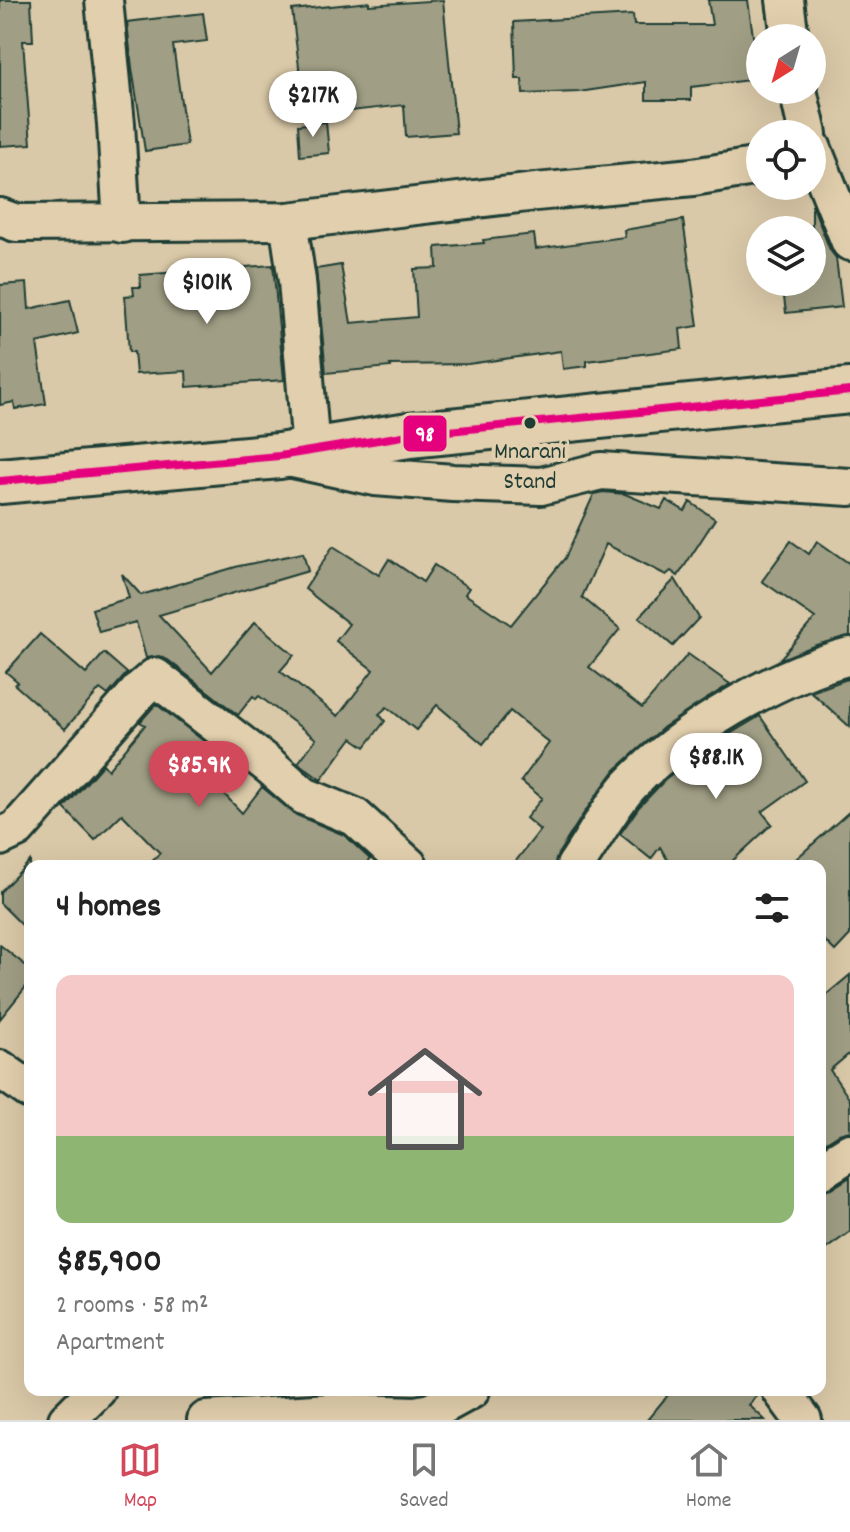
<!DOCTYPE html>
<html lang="en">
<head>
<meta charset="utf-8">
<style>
	:root { --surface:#fff; --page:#f6f6f6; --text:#222; --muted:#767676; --line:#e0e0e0; --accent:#d1495b }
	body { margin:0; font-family:Dekko,sans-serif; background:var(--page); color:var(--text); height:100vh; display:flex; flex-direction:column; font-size:30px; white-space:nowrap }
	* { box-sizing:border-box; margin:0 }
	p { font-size:26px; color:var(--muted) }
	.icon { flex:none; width:44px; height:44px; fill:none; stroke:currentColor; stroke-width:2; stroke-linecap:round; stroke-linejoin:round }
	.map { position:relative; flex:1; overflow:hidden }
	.drawer { position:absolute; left:24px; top:860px; width:802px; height:536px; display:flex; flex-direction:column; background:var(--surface); border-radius:16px; box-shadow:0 8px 32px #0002 }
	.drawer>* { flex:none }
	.needle { width:52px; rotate:217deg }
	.tools { position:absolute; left:746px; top:24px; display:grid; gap:16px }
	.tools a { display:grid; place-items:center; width:80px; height:80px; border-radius:50%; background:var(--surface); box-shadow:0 8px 32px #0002; font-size:40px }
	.price { position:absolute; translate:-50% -68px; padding:0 18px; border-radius:28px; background:#fff; color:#222; font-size:26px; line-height:52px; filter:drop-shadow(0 2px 4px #0008) }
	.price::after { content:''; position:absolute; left:50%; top:48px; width:24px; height:18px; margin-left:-12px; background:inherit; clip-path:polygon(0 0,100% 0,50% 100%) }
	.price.selected { background:var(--accent); color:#fff }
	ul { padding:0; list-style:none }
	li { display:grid; align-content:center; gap:16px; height:424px; padding:0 32px }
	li+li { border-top:2px solid var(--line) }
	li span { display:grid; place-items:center; height:248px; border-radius:16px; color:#555 }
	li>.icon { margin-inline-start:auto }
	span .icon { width:144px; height:144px; fill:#fffc; stroke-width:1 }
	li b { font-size:34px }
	h2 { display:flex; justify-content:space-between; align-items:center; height:96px; padding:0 32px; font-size:34px }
	.tab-bar { display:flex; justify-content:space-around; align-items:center; height:112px; border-top:2px solid var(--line); background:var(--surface); font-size:22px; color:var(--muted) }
	.tab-bar a { display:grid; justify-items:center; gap:4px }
	.tab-bar .selected { color:var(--accent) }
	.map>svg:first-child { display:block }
</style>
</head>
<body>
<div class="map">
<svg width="850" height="1420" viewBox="0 0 850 1420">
	<rect width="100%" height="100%" fill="#dac9a8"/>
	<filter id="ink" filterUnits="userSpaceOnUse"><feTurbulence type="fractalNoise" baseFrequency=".0125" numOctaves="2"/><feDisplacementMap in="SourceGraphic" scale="16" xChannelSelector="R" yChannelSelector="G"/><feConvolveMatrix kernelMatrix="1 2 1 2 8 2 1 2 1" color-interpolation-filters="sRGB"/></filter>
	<g filter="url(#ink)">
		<g fill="#a09e84" stroke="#1f3d34" stroke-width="2">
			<path d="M 0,0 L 31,0 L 33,41 L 23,41 L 31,144 L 0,146 Z"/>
			<path d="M 443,0 L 456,133 L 406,137 L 404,105 L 305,116 L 292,10 L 369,2 L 369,5 Z"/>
			<path d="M 708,0 L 748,0 L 759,79 L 691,87 L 691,100 L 646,100 L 646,82 L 579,92 L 523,94 L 522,79 L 516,79 L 514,22 L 633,15 L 634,25 L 712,25 Z"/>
			<path d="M 203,13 L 207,41 L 173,45 L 187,145 L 145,151 L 132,68 L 127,22 Z"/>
			<path d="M 326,122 L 329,153 L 300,156 L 298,125 Z"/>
			<path d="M 812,204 L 830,250 L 836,258 L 842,307 L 786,313 L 782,282 L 812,282 Z"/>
			<path d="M 683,220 L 698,326 L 680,329 L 682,349 L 587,361 L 587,366 L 563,369 L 561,351 L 468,364 L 390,365 L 391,367 L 326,373 L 316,269 L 341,265 L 351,323 L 417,317 L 414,269 L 437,268 L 436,247 L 484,243 L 483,240 L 534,234 L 536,249 L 625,237 L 624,230 Z"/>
			<path d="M 273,265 L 284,380 L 187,387 L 186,371 L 136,374 L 134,352 L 129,352 L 125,296 L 134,295 L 133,287 L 141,287 L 140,275 Z"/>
			<path d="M 27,283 L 29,309 L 70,300 L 78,333 L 37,343 L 46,404 L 15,409 L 14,402 L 0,405 L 0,285 Z"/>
			<path d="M 603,492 L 625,494 L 661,509 L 666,500 L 685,511 L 690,502 L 715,519 L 678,576 L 671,571 L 666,575 L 606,544 L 582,597 L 620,629 L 589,667 L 642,708 L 688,654 L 730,684 L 664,727 L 615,770 L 584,813 L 558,854 L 554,866 L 512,866 L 540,830 L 526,818 L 542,798 L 521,781 L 549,743 L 510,711 L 483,744 L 437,705 L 416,730 L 387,707 L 379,714 L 385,721 L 365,747 L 352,738 L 321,780 L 298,763 L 316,739 L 259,696 L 256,699 L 253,696 L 238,715 L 168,660 L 159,656 L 146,658 L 136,622 L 99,632 L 92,609 L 129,598 L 122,574 L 141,595 L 239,566 L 303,553 L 308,571 L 159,615 L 212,672 L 255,622 L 294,655 L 280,671 L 338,716 L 373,670 L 336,641 L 349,624 L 305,589 L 333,546 L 379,575 L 389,559 L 423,582 L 434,565 L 469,588 L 465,594 L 511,625 L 565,558 L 594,494 Z"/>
			<path d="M 791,541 L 809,554 L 817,541 L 850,564 L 850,636 L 816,645 L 779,660 L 815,618 L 762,581 Z"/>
			<path d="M 675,579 L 699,618 L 673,646 L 639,617 Z"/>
			<path d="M 40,634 L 86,674 L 104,653 L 127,673 L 108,695 L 100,689 L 65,729 L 15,685 L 18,682 L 6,672 Z"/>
			<path d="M 850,678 L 850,727 L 811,692 Z"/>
			<path d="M 156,704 L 218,752 L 202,771 L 242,813 L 262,787 L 296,815 L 344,835 L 370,859 L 364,866 L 146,866 L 160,853 L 122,814 L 95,840 L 64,808 L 103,764 L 108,770 L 145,725 L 140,722 Z"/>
			<path d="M 760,716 L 805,781 L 762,812 L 772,824 L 727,866 L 671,866 L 660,847 L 651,859 L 620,834 L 639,807 L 665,780 L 715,743 Z"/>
			<path d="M 850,811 L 850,935 L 835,951 L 820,936 L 820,866 L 788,866 Z"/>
			<path d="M 30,861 L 30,933 L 0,903 L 0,892 Z"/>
			<path d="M 0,945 L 30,969 L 30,982 L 0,1019 Z"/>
			<path d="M 850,975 L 850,1053 L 830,1070 L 850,1100 L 850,1131 L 839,1134 L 820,1146 L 820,1000 Z"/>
			<path d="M 850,1177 L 850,1232 L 820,1253 L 820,1192 L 831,1189 Z"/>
			<path d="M 672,1390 L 760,1390 L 760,1393 L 749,1405 L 765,1420 L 647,1420 Z"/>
		</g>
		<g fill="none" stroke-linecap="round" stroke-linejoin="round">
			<g stroke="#1f3d34" stroke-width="42">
				<g id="minor">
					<path d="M 104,0 L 116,124 L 122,224"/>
					<path d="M 785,0 L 790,38"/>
					<path d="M 798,90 L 808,134"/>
					<path d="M 812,147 L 850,242"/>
					<path d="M 0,217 L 16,223 L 288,221 L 536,192 L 693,177 L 760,166"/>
					<path d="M 288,221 L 297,281 L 311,451"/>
					<path d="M 288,458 L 375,477 L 453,483 L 541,486 L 601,471 L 850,487"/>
					<path d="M 0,837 L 17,829 L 141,689 L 155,677 L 271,767 L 304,796 L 355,817 L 409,866"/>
					<path d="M 575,866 C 593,840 609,808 630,785 C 682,730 778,675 850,656"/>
					<path d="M 0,1069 L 30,1090"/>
					<path d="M 820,1171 L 850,1152"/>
					<path d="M 781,1390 L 803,1420"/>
					<path d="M 67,1420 L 97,1390"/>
					<path d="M 206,1420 L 330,1412 L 416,1415 L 431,1412 L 471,1390"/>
				</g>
			</g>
			<g stroke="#1f3d34" stroke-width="50">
				<path id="tertiary" d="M 0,481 L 279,456 L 409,435 L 850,391"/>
			</g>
			<use href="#minor" stroke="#e2cfad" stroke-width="36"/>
			<use href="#tertiary" stroke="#e2cfad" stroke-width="44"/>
			<g stroke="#e2cfad" stroke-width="14">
				<path id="bus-1" d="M 0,481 L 279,456 L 409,435 L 850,391"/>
			</g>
			<use href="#bus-1" stroke="#e5007d" stroke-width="8"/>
		</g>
	</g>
	<circle fill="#1f3d34" stroke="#e2cfad" stroke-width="3" cx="530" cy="423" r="7"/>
	<g text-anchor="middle" stroke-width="8" stroke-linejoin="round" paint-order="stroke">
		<g font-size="24" fill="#1f3d34" stroke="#e2cfad">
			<text x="530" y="458">Mnarani<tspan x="530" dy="30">Stand</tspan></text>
		</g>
	</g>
	<rect stroke="#e2cfad" stroke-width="3" x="402" y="414" width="46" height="39" rx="8" fill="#e5007d"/>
	<g font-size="22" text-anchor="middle" font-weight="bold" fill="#fff">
		<text x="425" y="441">98</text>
	</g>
</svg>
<div class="tools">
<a><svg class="needle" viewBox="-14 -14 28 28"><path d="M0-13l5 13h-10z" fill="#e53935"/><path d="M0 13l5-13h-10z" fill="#767676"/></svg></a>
<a><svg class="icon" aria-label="locate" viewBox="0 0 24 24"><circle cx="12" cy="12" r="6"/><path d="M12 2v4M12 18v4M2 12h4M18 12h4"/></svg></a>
<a><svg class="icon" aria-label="layers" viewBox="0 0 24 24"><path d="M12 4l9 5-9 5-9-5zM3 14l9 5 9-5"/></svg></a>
</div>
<b class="price" style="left:313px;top:139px">$217K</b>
<b class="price" style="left:207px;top:326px">$101K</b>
<b class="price" style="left:716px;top:801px">$88.1K</b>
<b class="price selected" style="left:199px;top:809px">$85.9K</b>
<section class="drawer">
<h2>4 homes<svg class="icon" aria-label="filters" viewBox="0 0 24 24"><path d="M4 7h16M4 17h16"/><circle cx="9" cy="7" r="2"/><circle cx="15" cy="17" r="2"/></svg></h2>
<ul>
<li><span style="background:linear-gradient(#f6c9c9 65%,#8fb573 0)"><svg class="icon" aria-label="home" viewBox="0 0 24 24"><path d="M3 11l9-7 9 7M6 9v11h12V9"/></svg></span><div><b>$85,900</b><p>2 rooms · 58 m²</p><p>Apartment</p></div></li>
</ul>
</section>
</div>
<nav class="tab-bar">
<a class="selected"><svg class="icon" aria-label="map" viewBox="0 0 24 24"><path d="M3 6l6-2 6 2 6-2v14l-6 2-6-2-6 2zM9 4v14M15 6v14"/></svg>Map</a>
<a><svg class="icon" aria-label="saved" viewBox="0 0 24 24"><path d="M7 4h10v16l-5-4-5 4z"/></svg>Saved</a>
<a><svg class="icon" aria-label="home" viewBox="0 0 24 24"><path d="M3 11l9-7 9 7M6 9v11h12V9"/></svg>Home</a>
</nav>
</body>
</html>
